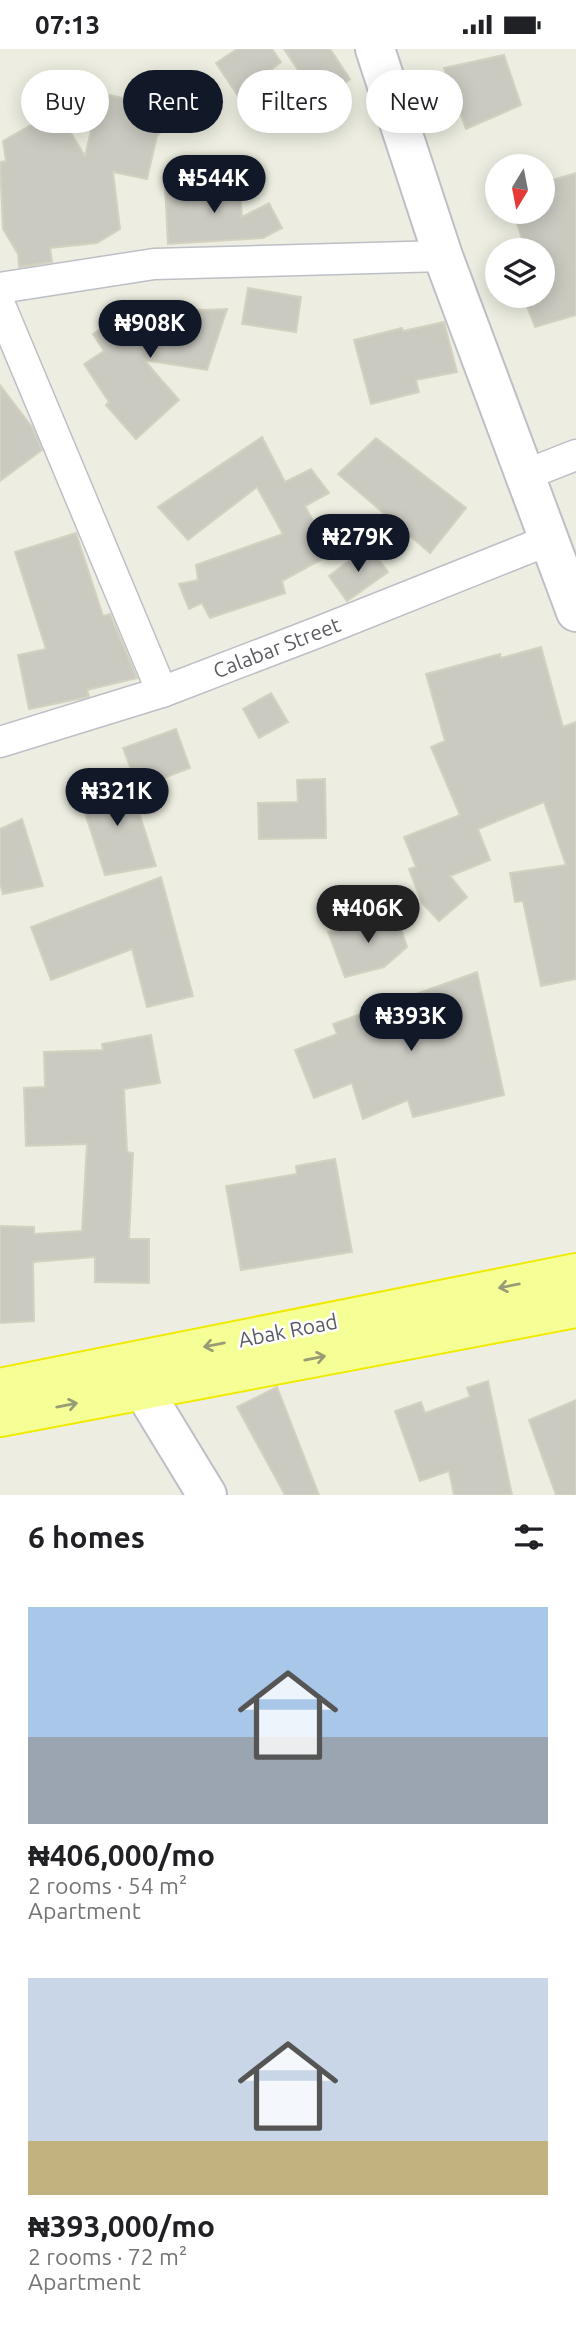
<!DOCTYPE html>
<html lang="en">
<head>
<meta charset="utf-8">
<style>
	:root { --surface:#fff; --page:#f2f2f2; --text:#202124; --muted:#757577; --accent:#111827 }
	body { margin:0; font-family:Ubuntu,sans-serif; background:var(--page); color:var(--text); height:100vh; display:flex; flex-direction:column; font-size:26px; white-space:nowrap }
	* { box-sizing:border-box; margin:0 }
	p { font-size:23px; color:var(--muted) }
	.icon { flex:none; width:38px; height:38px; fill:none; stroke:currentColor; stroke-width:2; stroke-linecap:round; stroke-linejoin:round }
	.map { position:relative; height:1446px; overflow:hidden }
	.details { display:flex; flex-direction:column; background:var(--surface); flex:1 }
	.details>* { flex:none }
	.top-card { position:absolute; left:21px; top:21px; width:536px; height:63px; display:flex; gap:14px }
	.needle { width:46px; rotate:190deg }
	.controls { position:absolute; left:485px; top:105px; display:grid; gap:14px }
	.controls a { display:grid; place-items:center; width:70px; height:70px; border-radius:50%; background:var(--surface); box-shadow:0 4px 18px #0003; font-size:35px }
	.price { position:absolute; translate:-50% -60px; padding:0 16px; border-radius:24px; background:var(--accent); color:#fff; font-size:23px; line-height:46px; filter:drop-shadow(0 2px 4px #0008) }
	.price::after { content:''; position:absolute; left:50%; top:42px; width:21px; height:16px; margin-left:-10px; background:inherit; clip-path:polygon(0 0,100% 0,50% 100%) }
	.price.on { background:#222; color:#fff }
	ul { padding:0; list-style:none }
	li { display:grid; align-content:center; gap:14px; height:371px; padding:0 28px }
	li span { display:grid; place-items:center; height:217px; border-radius:0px; color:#555 }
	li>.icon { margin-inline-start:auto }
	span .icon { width:126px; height:126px; fill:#fffc; stroke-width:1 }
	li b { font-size:30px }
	h2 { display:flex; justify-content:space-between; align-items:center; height:84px; padding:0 28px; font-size:30px }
	.chip { padding:0 24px; border-radius:32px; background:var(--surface); box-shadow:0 4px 18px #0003; font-size:24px; line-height:63px }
	.chip.on { background:var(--accent); color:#fff }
	.status { display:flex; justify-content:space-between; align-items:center; height:49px; padding:0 35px; background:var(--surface); direction:ltr }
	.status svg { height:19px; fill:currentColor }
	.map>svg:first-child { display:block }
</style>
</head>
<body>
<div class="status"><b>07:13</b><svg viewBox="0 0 49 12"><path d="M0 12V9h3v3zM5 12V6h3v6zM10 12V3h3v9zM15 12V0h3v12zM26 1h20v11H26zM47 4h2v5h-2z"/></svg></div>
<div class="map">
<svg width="576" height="1446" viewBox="0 0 576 1446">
	<rect width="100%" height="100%" fill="#edeee1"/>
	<g fill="#cbcac1" stroke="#d3d2c0" stroke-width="2">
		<path d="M 237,0 L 272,0 L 281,13 L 238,47 L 216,14 Z"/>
		<path d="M 284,0 L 330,0 L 350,30 L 321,55 Z"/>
		<path d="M 504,6 L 521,56 L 466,80 L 444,19 Z"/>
		<path d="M 187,27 L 199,45 L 177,61 L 180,64 L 157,87 L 147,130 L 113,123 L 120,180 L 97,194 L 50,199 L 52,213 L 19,218 L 18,205 L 3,180 L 0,113 L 6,112 L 3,92 L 57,61 L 85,107 L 100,44 L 150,55 L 163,43 Z"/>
		<path d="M 576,124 L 576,266 L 535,278 L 523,247 L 542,247 L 542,201 L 526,201 L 513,163 L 542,163 L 542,134 Z"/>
		<path d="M 239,132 L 242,168 L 269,154 L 282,179 L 263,189 L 168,195 L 165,137 Z"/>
		<path d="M 248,239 L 301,248 L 296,283 L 242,275 Z"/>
		<path d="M 227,260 L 207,321 L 144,311 L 179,351 L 136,390 L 106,356 L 109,353 L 84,315 L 104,302 L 93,285 L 124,264 Z"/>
		<path d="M 444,273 L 457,323 L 416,331 L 419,343 L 371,355 L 354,291 L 402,279 L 403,282 Z"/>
		<path d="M 0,336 L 32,378 L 42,401 L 0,432 Z"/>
		<path d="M 262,388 L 285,433 L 311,420 L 329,444 L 305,457 L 331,505 L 282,532 L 285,544 L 210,569 L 202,554 L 189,560 L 179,535 L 198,531 L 196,516 L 283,485 L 257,438 L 188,491 L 158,458 Z"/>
		<path d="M 376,389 L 466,459 L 430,504 L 338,425 Z"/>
		<path d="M 76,484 L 103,567 L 110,565 L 137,629 L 87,641 L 89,647 L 83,649 L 29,660 L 18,606 L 46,600 L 15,503 Z"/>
		<path d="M 369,497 L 388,523 L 347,552 L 329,527 Z"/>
		<path d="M 541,598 L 563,678 L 576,673 L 576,930 L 541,937 L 523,852 L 515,853 L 510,824 L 566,816 L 544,753 L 478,780 L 490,811 L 450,827 L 467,848 L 439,872 L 422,854 L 409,820 L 416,818 L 404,788 L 460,766 L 431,698 L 445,692 L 426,625 L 500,605 L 501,609 Z"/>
		<path d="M 271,644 L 288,673 L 259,689 L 243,660 Z"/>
		<path d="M 176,680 L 190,719 L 138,739 L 123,699 Z"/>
		<path d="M 128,729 L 156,817 L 105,826 L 79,745 Z"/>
		<path d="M 325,730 L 326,789 L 259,790 L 258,754 L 298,753 L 297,731 Z"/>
		<path d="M 22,770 L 43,837 L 3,845 L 0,834 L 0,780 Z"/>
		<path d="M 161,828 L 193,947 L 147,958 L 132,900 L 51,931 L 31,878 Z"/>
		<path d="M 396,865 L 407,898 L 384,918 L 345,928 L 328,883 Z"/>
		<path d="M 477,923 L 504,1046 L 413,1068 L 408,1051 L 363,1070 L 352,1034 L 314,1049 L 295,1001 L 337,985 L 333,975 Z"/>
		<path d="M 151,986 L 160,1034 L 124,1040 L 127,1103 L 133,1104 L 129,1190 L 149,1190 L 149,1234 L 95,1233 L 95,1208 L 33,1213 L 34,1272 L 0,1274 L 0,1177 L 34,1178 L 34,1185 L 82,1182 L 87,1095 L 26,1097 L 24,1039 L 45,1038 L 44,1003 L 103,1001 L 102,995 Z"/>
		<path d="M 335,1110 L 352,1203 L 241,1221 L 226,1137 L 297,1125 L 296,1117 Z"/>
		<path d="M 488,1332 L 512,1446 L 454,1446 L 449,1422 L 420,1432 L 395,1362 L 421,1353 L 425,1364 L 470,1348 L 467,1339 Z"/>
		<path d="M 277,1338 L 319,1446 L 285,1446 L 237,1358 Z"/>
		<path d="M 576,1351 L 576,1446 L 556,1446 L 529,1371 Z"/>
	</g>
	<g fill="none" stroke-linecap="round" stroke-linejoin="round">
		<g stroke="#bebfc6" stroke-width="33">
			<g id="minor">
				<path d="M 0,239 L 154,215 L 443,207"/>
				<path d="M 0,256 L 162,643"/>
				<path d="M 525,426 L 576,406"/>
				<path d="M 0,693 L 162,643 L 321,582 L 549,491"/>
			</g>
		</g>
		<g stroke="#bebfc6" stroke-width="42">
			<g id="tertiary">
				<path d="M 375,0 L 443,207 L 576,563"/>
				<path d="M 143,1341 L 207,1446"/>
			</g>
		</g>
		<g stroke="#efeb00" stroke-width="42">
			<g id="trunk">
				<path d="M 0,1339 L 576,1224"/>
				<path d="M 0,1368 L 576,1259"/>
			</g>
		</g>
		<use href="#minor" stroke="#fff" stroke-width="30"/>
		<use href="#tertiary" stroke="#fff" stroke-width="38"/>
		<use href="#trunk" stroke="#f6ff96" stroke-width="38"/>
	</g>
	<defs><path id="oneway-shaft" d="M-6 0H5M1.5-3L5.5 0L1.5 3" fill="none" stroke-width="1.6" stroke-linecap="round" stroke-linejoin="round" transform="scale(1.75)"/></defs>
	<g stroke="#989d77">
		<use href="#oneway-shaft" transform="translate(509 1237) rotate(169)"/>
		<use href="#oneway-shaft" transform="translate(214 1296) rotate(169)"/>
		<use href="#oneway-shaft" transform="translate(315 1309) rotate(-11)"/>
		<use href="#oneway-shaft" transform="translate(67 1356) rotate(-11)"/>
	</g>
	<g text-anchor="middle" stroke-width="5" stroke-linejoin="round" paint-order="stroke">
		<g font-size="21" fill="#5a5b63" stroke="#fff">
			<text transform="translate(277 599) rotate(-21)" y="7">Calabar Street</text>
			<text transform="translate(288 1282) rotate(-11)" y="7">Abak Road</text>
		</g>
	</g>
</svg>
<div class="controls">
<a><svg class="needle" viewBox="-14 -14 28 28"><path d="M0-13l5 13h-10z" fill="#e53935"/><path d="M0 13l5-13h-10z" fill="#757577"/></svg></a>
<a><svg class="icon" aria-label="layers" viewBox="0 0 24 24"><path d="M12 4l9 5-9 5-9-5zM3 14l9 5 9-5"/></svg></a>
</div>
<b class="price" style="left:214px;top:166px">₦544K</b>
<b class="price" style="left:150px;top:311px">₦908K</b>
<b class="price" style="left:358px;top:525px">₦279K</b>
<b class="price" style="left:117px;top:779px">₦321K</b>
<b class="price on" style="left:368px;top:896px">₦406K</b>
<b class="price" style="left:411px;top:1004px">₦393K</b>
<div class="top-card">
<a class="chip">Buy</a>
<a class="chip on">Rent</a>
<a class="chip">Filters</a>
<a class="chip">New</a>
</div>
</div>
<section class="details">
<h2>6 homes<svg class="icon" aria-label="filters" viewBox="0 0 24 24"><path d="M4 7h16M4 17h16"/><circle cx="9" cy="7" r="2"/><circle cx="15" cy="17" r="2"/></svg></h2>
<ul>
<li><span style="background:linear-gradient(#a9c7e8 60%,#9aa5b1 0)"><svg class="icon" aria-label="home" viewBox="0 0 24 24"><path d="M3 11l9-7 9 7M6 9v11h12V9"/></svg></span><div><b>₦406,000/mo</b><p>2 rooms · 54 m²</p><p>Apartment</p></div></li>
<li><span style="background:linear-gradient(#c9d6e8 75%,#c2b280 0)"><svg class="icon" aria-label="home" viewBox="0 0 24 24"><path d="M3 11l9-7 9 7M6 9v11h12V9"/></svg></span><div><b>₦393,000/mo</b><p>2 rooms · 72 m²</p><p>Apartment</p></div></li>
</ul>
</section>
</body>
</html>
